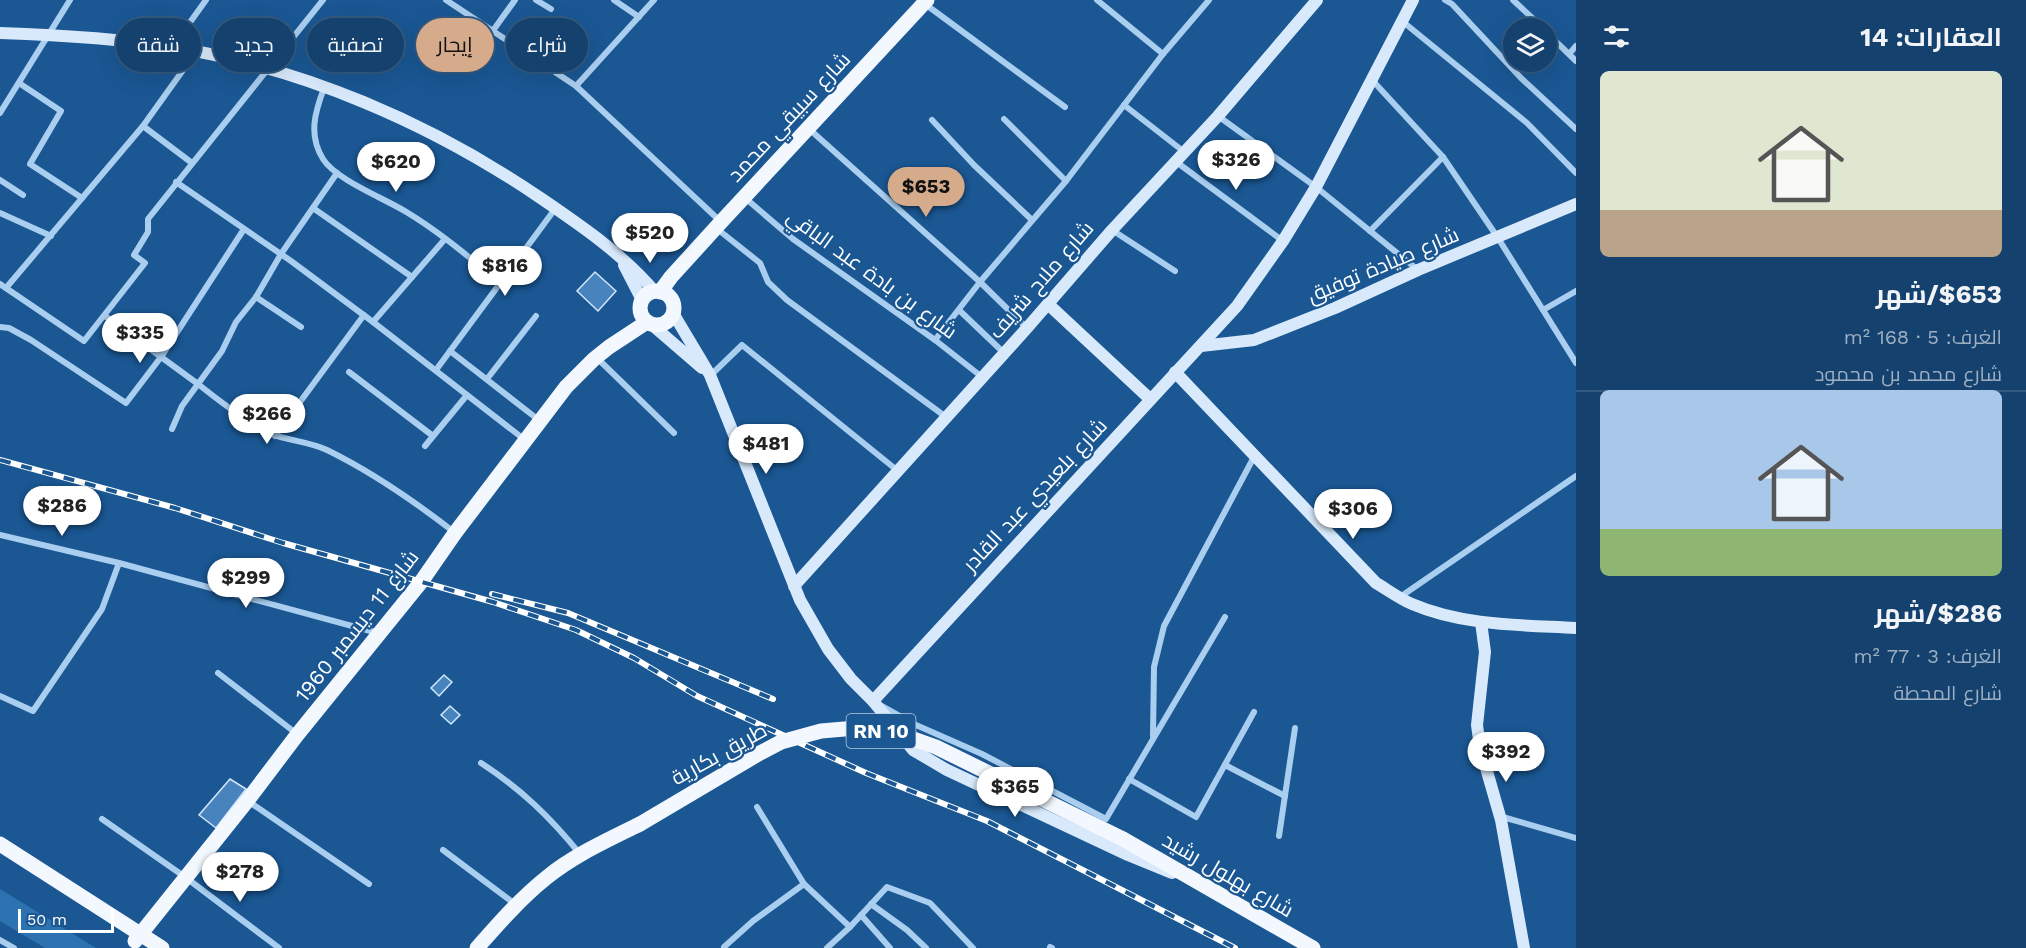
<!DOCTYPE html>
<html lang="ar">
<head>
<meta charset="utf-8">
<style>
	:root { --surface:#14416e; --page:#1d4873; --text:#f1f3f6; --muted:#9dafc2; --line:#335a81; --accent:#d6ab8b }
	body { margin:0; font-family:"Work Sans",Cairo,sans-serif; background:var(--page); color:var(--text); direction:rtl; height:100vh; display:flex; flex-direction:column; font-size:22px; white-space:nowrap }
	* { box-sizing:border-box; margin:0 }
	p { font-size:20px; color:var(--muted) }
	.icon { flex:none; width:33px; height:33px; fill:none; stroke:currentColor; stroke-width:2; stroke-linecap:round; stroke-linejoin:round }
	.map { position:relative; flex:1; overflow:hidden; direction:ltr }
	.panel { display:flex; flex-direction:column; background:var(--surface); width:450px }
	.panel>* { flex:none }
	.top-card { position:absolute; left:18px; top:18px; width:570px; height:54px; direction:rtl; display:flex; gap:12px }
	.fabs { position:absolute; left:1503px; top:18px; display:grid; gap:12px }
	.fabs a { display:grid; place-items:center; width:54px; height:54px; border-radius:50%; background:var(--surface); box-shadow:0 6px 24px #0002,0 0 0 2px var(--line); font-size:30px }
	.scale { position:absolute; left:18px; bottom:15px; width:96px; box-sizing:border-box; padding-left:6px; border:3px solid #fff; border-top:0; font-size:16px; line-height:21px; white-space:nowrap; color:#fff; -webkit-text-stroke:4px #1a5793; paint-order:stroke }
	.price { position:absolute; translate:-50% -51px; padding:0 14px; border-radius:21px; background:#fff; color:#222; font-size:20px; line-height:39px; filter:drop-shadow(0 2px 3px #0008) }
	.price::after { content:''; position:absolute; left:50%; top:36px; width:18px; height:14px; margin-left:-9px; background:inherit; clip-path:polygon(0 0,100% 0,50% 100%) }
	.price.current { background:var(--accent); color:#111 }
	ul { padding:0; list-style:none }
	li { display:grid; align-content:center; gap:12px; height:318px; padding:0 24px }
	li+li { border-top:2px solid var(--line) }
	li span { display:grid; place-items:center; height:186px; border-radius:9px; color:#555 }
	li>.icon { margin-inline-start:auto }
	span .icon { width:108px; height:108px; fill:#fffc; stroke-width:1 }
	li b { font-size:26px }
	h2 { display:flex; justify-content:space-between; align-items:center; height:72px; padding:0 24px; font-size:26px }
	.chip { padding:0 21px; border-radius:27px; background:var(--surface); box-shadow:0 6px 24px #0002,0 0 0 2px var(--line); font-size:21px; line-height:54px }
	.chip.current { background:var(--accent); color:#111 }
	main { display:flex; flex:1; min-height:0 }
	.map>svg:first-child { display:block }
</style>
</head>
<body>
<main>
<section class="panel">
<h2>العقارات: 14<svg class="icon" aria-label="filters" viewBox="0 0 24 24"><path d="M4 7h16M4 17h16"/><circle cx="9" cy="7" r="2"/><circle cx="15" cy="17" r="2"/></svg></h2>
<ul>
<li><span style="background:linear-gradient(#dfe7d0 75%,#b9a48a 0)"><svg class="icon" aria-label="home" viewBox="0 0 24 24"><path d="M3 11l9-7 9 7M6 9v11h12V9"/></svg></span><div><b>$653/شهر</b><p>الغرف: 5 · 168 m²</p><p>شارع محمد بن محمود</p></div></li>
<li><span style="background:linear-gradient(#a9c7e8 75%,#8fb573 0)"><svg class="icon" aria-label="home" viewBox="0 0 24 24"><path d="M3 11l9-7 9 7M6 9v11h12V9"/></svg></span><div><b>$286/شهر</b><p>الغرف: 3 · 77 m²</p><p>شارع المحطة</p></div></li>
</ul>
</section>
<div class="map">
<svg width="1576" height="948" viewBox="0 0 1576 948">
	<rect width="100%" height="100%" fill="#1a5793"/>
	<path fill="#2d72b1" d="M 0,889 L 96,948 L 45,948 L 0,921 Z"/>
	<g fill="#4783bc" stroke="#d1e7fb" stroke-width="1.5">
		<path d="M 595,272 L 616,291 L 598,311 L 577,291 Z"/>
		<path d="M 444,675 L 452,682 L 439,696 L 431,688 Z"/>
		<path d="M 450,706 L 460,715 L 451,724 L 441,715 Z"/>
		<path d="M 230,779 L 246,789 L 216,828 L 199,815 Z"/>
	</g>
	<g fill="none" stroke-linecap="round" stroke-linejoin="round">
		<g stroke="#aaceef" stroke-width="6">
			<path d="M 446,0 L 576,86 L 720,221"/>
			<path d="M 536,0 L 551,9"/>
			<path d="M 614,0 L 639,17"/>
			<path d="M 1097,0 L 1163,54"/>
			<path d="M 1445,0 L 1452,4 L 1521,78 L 1576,129"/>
			<path d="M 1513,0 L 1543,28"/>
			<path d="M 925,4 L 1065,107"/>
			<path d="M 1402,21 L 1527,123 L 1576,173"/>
			<path d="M 492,32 L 515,0"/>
			<path d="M 1546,32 L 1576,61"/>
			<path d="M 173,46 L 206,0"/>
			<path d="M 1569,54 L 1576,46"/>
			<path d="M 1373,81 L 1443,157 L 1498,238 L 1576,363"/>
			<path d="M 19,83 L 61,111 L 30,164 L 82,198"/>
			<path d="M 576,86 L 654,0"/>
			<path d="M 324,88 C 315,112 308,135 323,159 C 336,180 386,199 408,213 C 441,233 471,259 501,283"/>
			<path d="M 1124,105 L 1183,151"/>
			<path d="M 0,113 L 70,0"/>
			<path d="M 1218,116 L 1316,187 L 1418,270"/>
			<path d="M 1004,119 L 1066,181"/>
			<path d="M 932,120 L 974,165 L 1032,220"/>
			<path d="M 143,126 L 192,163"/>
			<path d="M 808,128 L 980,282 L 1027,328"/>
			<path d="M 1175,161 L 1283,241"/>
			<path d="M 0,180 L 23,195"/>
			<path d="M 176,182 L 291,261 L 373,322 L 525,440"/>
			<path d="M 744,197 L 793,239 L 935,340 L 982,377"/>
			<path d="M 313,208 L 412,277"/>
			<path d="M 0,213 L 51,236"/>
			<path d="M 716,228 L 760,263 L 768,282 L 787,300 L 946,417"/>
			<path d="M 1112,230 L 1175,271"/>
			<path d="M 1370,231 L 1443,157"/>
			<path d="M 0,284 L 84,341 L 145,263 L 134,255 L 148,232 L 148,219 L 323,0"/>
			<path d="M 6,288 L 143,126 L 196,52"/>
			<path d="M 256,297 L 301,327"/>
			<path d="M 959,310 L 1003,352"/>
			<path d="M 1543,310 L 1576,291"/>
			<path d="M 105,316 C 136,339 167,361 198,384 C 218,400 239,416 261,429 C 281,441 306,440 327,450 C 372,472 414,501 454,532"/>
			<path d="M 373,322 L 445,239"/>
			<path d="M 0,327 L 9,328 L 31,340 L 126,403 L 161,357 L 244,229"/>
			<path d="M 935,340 L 980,282 L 1066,181 L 1163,54 L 1209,0"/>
			<path d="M 450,351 L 540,421"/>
			<path d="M 596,357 L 674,433"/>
			<path d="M 436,370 L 555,209"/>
			<path d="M 349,372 L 433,436"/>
			<path d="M 711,375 L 742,345 L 898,471"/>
			<path d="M 487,379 L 536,316"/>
			<path d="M 172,429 L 182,406 L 222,351 L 236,322 L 256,297 L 281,254 L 337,173"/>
			<path d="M 275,436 L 364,315"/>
			<path d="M 425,446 L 467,395"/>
			<path d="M 0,535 L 119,563 L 378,633"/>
			<path d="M 1400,597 L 1576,476"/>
			<path d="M 218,673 L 297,734"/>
			<path d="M 0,696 L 33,711 L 102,609 L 119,563"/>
			<path d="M 882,706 L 916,725 L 982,754 L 1106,819 L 1225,617"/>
			<path d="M 1153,736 L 1154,667 L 1164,626 L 1255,455"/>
			<path d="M 481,763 C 521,789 550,817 580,854"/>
			<path d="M 1225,765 L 1285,796"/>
			<path d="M 1129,779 L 1196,817 L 1254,712"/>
			<path d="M 248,801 L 369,884"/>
			<path d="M 757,807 L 804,884"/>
			<path d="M 1499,816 L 1576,838"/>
			<path d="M 102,819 L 185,877 L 279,948"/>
			<path d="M 1279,836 L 1295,728"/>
			<path d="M 443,850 L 515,904"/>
			<path d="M 871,904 L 907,930 L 926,948"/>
			<path d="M 861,915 L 890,948"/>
			<path d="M 0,940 L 14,948"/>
			<path d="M 724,947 L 753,921 L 804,884 L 850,927"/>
			<path d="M 1050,947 L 1052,948"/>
			<path d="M 827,948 L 850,927 L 887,887 L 930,903 L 973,948"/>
		</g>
		<g stroke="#d8e9fb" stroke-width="12">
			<path d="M 0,33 C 58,35 115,38 172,47 C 303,68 430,123 539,197 C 580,225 623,254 655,292"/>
			<path d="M 624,265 L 642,300"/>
			<path d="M 1048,304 L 1150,399"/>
			<path d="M 673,313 L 710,375 L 800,600 L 828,649 L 851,679 L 873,701 L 1237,306 L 1283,241 L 1316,187 L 1413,0"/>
			<path d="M 651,324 L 702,368"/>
			<path d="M 1201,346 L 1254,340 L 1335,308 L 1418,270 L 1576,204"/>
			<path d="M 1175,372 L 1376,583 C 1388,590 1400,599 1412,604 C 1463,626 1522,625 1576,628"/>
			<path d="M 794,586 L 1027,328 L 1112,230 L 1218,116 L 1317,0"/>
			<path d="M 1481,622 L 1485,652 L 1477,725 L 1480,747 L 1501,820 L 1524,948"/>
			<path d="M 873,701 L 913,750 L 947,770 L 1128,855 L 1172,873"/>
		</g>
		<g stroke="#f3f8ff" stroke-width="15">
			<circle cx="657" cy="308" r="17"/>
			<path d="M 660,292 L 671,277 L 721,222 L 927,0"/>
			<path d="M 1123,839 L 1313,948"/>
			<path d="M 0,844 L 162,948"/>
			<path d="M 135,941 L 247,801 L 297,735 L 421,582 L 455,533 L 566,387 L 594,359 L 609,347 L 647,322"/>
			<path d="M 477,948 C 499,923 520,899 546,878 C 574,855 608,840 640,824"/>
		</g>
		<g stroke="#fff" stroke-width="6">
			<g id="rail">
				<path d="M 0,460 L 175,508 L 283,543 L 493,602 L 576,630 L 634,658 L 697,696 L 866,773 L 987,821 L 1235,948"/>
				<path d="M 492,594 L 568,613 L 773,699"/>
			</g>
		</g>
		<use href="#rail" stroke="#1a5793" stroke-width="4" stroke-dasharray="11" stroke-linecap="butt"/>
		<path stroke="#f3f8ff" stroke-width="15" d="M 640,824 L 760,753 L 781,742 L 821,731 L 856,728 L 894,732 L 936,747 L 1123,839"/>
	</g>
	<g text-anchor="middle" stroke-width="4.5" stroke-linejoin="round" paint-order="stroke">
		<rect fill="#1a5793" stroke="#bacddf" stroke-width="1.5" x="846.5" y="714" width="69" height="34" rx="4.5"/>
		<g font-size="20" font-weight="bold" fill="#fff">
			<text x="881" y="738">RN 10</text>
		</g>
		<g font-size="21" fill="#fff" stroke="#1a5793">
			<text transform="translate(789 117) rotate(-47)" y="7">شارع سبيقي محمد</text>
			<text transform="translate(1383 265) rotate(-23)" y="7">شارع صيادة توفيق</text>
			<text transform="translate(872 274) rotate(36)" y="7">شارع بن بادة عبد الباقي</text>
			<text transform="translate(1041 280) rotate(-49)" y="7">شارع ملاح شريف</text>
			<text transform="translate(1035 495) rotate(-47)" y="7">شارع بلعيدي عبد القادر</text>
			<text transform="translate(357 626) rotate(-52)" y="7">شارع 11 ديسمبر 1960</text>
			<text transform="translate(719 754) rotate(-29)" y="7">طريق بكارية</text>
			<text transform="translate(1228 875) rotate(30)" y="7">شارع بهلول رشيد</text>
		</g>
	</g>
</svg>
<div class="fabs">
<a><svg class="icon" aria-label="layers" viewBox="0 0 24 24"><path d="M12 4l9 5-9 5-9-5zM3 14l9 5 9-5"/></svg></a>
</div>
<div class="scale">50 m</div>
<b class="price" style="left:1236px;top:191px">$326</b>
<b class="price" style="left:396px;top:193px">$620</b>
<b class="price current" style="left:926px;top:218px">$653</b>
<b class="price" style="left:650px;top:264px">$520</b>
<b class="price" style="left:505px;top:297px">$816</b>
<b class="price" style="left:140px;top:364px">$335</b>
<b class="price" style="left:267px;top:445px">$266</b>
<b class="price" style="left:766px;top:475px">$481</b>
<b class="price" style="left:62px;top:537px">$286</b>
<b class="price" style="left:1353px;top:540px">$306</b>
<b class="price" style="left:246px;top:609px">$299</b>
<b class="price" style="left:1506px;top:783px">$392</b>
<b class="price" style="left:1015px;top:818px">$365</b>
<b class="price" style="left:240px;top:903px">$278</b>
<div class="top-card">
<a class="chip">شراء</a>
<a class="chip current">إيجار</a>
<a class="chip">تصفية</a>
<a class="chip">جديد</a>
<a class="chip">شقة</a>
</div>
</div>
</main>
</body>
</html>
